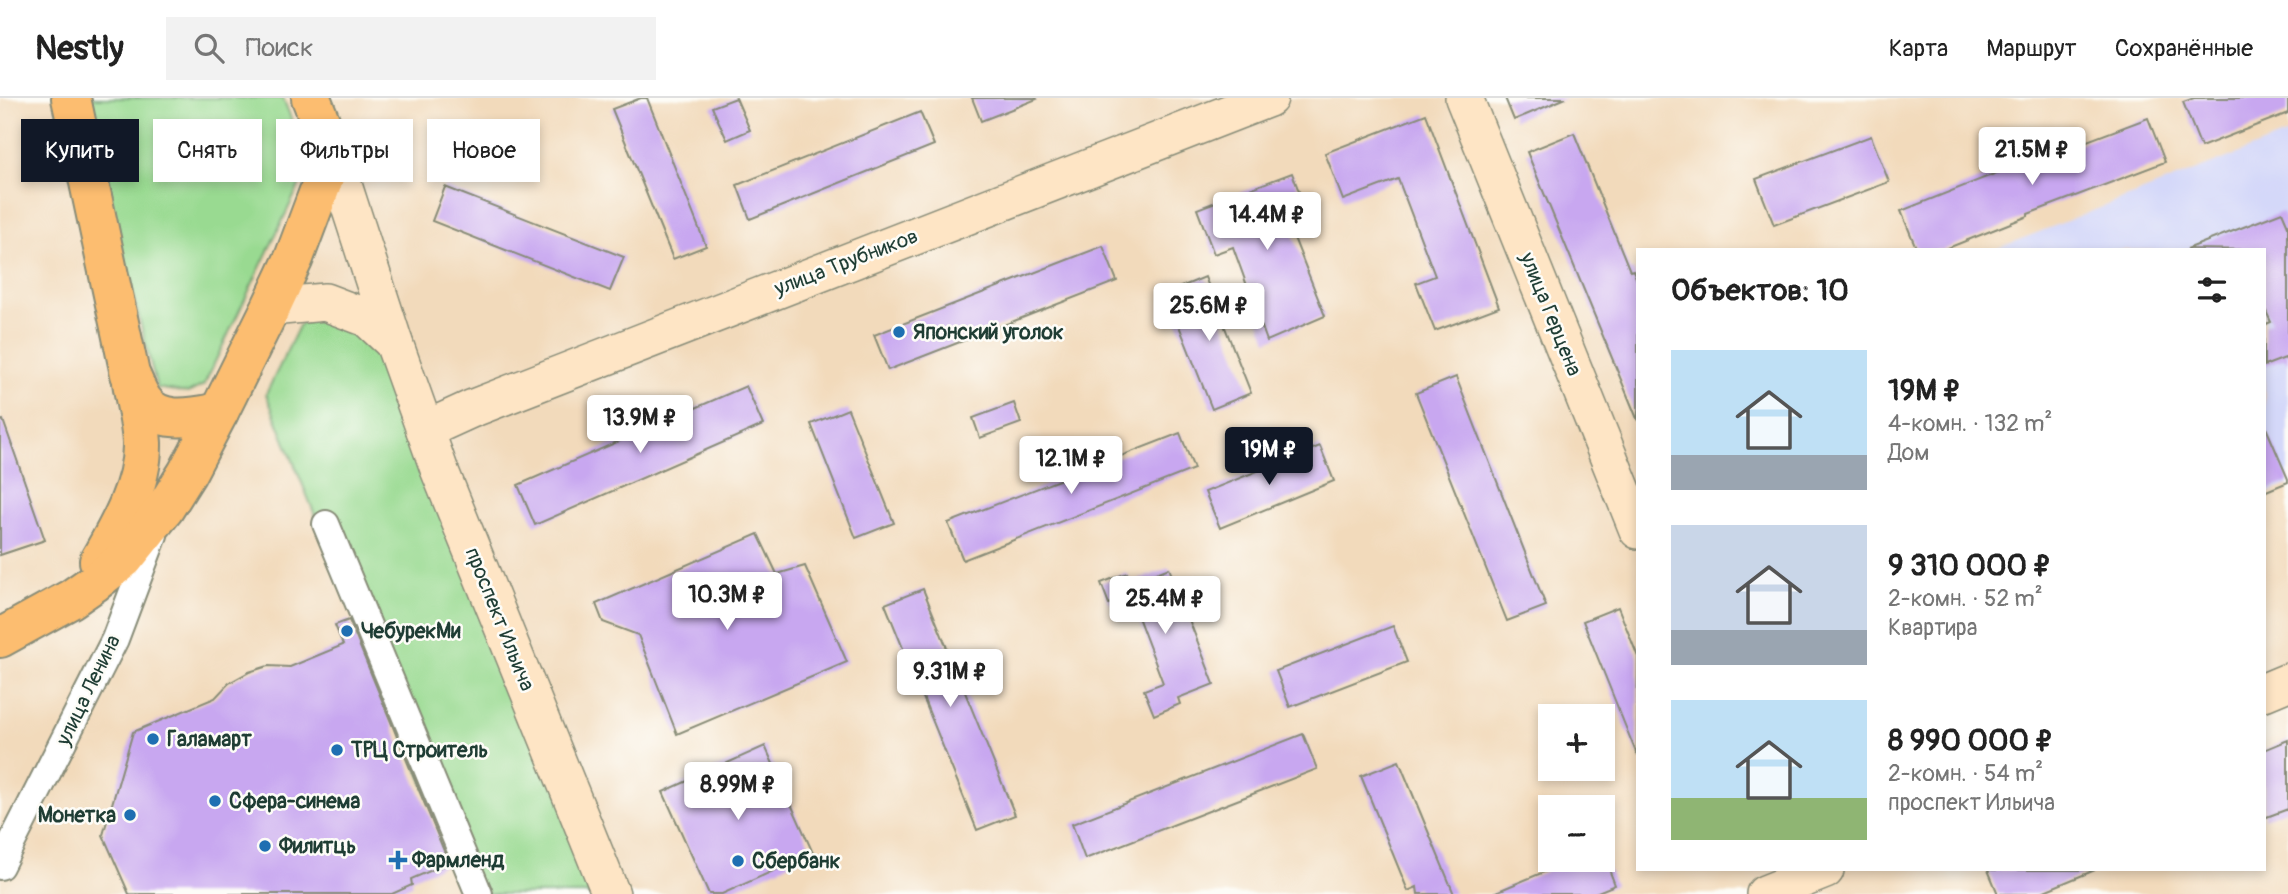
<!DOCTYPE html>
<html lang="ru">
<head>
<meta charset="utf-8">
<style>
	:root { --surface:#fff; --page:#f2f2f2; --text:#222; --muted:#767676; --line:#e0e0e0; --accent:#111827 }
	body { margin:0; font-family:Pangolin,sans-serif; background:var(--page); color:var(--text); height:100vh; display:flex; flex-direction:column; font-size:26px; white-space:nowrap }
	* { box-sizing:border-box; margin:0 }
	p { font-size:23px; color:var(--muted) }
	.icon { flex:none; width:38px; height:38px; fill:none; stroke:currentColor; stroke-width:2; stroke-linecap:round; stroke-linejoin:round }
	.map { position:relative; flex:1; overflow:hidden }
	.panel { position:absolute; left:1636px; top:150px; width:630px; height:623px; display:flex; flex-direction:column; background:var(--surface); border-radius:0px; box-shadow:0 4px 10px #0003 }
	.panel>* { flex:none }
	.guide { position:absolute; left:21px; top:21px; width:665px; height:63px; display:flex; gap:14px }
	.tools { position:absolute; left:1538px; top:606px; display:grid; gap:14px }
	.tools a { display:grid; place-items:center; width:77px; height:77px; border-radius:0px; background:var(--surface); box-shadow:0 4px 10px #0003; font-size:35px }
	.price { position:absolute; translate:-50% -60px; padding:0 16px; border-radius:7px; background:#fff; color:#222; font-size:23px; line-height:46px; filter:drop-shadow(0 2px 4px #0008) }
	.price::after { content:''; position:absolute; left:50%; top:42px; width:21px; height:16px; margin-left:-10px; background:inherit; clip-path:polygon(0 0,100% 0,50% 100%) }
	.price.current { background:var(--accent); color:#fff }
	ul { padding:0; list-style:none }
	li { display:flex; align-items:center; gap:21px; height:175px; padding:0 35px }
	li span { display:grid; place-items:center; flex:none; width:196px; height:140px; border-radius:0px; color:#555 }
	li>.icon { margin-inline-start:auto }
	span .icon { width:84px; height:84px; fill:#fffc; stroke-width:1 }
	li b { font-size:30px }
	h2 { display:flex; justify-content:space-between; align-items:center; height:84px; padding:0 35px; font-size:30px }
	.pill { padding:0 24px; border-radius:0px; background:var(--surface); box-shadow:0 4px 10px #0003; font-size:24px; line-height:63px }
	.pill.current { background:var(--accent); color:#fff }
	header { display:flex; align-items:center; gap:42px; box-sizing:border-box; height:98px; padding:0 35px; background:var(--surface); border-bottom:2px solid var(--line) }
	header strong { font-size:33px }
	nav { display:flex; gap:38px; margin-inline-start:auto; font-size:24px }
	.search { width:490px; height:63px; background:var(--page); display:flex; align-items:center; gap:18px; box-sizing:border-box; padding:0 24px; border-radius:0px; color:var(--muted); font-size:26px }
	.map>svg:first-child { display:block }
</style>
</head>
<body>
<header>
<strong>Nestly</strong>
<div class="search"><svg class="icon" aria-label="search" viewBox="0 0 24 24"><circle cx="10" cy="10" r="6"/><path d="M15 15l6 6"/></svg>Поиск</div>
<nav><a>Карта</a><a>Маршрут</a><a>Сохранённые</a></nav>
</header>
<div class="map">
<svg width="2288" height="796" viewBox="0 0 2288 796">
	<rect width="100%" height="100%" fill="#fdfcf7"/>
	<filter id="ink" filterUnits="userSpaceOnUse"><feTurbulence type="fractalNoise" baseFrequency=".0143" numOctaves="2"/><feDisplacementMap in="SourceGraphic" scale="14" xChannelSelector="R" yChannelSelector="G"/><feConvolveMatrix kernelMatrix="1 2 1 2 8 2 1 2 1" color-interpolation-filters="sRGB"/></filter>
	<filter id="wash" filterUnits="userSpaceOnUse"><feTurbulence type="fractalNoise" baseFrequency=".00686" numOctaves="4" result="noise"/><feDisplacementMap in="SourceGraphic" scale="28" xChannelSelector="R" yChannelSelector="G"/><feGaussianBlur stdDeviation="1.57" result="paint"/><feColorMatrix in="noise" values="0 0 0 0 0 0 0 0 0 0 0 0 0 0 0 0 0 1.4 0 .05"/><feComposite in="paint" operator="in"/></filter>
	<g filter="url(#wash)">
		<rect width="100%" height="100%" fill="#f2dabb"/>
		<path fill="#d4d8f9" d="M 2288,36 L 2288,387 L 2265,396 L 2264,152 L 1993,152 Z"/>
		<g fill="#99da91" stroke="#5c8c62" stroke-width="2">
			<path d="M 83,0 L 283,0 L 309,67 L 204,287 L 188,295 L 157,290 Z"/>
			<path d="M 327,216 L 345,224 L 382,253 L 600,796 L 472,796 L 455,763 L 266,296 L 300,226 Z"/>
		</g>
		<g id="blocks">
			<g fill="#c8a7f0">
				<path d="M 641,0 L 647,0 L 706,148 L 673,161 L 612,11 Z"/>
				<path d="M 736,0 L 750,32 L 727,42 L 712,9 Z"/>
				<path d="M 972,0 L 1036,0 L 1037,1 L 981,23 Z"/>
				<path d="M 1505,0 L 1566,0 L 1514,22 Z"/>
				<path d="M 2194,0 L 2288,0 L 2288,15 L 2201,49 L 2183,4 Z"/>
				<path d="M 920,14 L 934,47 L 750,121 L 737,87 Z"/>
				<path d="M 1426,16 L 1499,209 L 1435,233 L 1416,185 L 1435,178 L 1398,81 L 1343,102 L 1325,55 Z"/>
				<path d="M 2148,20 L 2165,64 L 2028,116 L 2028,118 L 1943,152 L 1917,152 L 1901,113 L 2009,70 L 2010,72 Z"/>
				<path d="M 1574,35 L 1630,173 L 1633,172 L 1638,185 L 1638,323 L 1527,54 Z"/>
				<path d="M 1871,38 L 1889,84 L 1774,127 L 1756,81 Z"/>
				<path d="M 1292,75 L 1309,120 L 1289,127 L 1325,218 L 1267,243 L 1233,149 L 1214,156 L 1197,111 Z"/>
				<path d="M 445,89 L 624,159 L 610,193 L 432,123 Z"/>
				<path d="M 2282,114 L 2288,128 L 2288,265 L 2285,260 L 2264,268 L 2264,227 L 2271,224 L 2264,209 L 2264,152 L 2187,151 Z"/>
				<path d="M 1103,148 L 1117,183 L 888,272 L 874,237 Z"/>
				<path d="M 1205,179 L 1251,295 L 1212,311 L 1166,195 Z"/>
				<path d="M 1456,279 L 1546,508 L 1507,523 L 1416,295 Z"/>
				<path d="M 746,288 L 763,327 L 535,427 L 518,387 Z"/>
				<path d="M 1014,305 L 1021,325 L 980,340 L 973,320 Z"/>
				<path d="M 848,311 L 894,425 L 856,440 L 811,326 Z"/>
				<path d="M 3,322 L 45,442 L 0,457 L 0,323 Z"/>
				<path d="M 2264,325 L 2288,381 L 2288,384 L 2264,394 Z"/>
				<path d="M 1180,335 L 1194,371 L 963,462 L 948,425 Z"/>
				<path d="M 1320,348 L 1334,383 L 1220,430 L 1205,394 Z"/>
				<path d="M 758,436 L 777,476 L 805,468 L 847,564 L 677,636 L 638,537 L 603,524 L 596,506 Z"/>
				<path d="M 1169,470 L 1214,586 L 1178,600 L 1180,606 L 1154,617 L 1144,592 L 1163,585 L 1130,498 L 1109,506 L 1101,485 L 1127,475 L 1131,485 Z"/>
				<path d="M 923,491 L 1015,717 L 977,732 L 885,506 Z"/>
				<path d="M 1618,509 L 1638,559 L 1637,657 L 1583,523 Z"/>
				<path d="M 349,522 L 449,765 L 411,781 L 412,787 L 392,796 L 129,796 L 103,737 L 133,634 L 215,600 L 229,585 L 249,574 L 268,568 L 290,569 L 343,547 L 335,527 Z"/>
				<path d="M 1393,528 L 1407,564 L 1290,609 L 1276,573 Z"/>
				<path d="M 1303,636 L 1317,671 L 1085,761 L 1072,726 Z"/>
				<path d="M 2288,642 L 2288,711 L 2264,720 L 2264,652 Z"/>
				<path d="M 765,648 L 813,755 L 722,796 L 709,796 L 663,694 Z"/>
				<path d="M 1399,663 L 1454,796 L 1418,796 L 1417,789 L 1408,793 L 1361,678 Z"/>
				<path d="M 1575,761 L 1605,761 L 1615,787 L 1593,796 L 1491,796 Z"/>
				<path d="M 1988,772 L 2095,772 L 2037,796 L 1998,796 Z"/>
			</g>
		</g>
	</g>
	<g filter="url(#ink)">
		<use href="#blocks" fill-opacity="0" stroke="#888c78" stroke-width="2"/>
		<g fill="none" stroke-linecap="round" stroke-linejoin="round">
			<g stroke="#888c78" stroke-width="30">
				<g id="street">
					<path d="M 326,426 L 479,796"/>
					<path d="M 0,768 L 115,541 L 154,437"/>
				</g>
			</g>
			<g stroke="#888c78" stroke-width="40">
				<g id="secondary">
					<path d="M 1464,0 L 1638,432"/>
					<path d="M 333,56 L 394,245 L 439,371 L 611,796"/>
					<path d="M 271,209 L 325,204 L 367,220 L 394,245"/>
					<path d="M 425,332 L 471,311 L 1269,0"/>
					<path d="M 2264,594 L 2288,584"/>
					<path d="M 1765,796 L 1825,772"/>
				</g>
			</g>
			<g stroke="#888c78" stroke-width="42">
				<g id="primary">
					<path d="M 71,0 L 130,276 C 134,284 137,293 142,301 C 158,328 194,319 219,314"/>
					<path d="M 99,463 C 119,428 143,386 142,345 C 141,325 135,304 132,284"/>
					<path d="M 0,540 L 71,501 L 94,485 L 124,461 L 165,410 L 187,375 L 219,314 L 271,209 L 294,160 L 333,56 L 311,0"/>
				</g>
			</g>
			<use href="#street" stroke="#fff" stroke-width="26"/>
			<use href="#secondary" stroke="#fee5c5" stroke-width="37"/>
			<use href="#primary" stroke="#fcbd6f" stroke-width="38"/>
		</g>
	</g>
	<g fill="#1f6fb2" stroke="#fdfcf7" stroke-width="2.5">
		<circle cx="899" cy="234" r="7"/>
		<circle cx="347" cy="533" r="7"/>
		<circle cx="153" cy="641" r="7"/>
		<circle cx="337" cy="652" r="7"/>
		<circle cx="215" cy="703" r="7"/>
		<circle cx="130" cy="717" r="7"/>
		<circle cx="265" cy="748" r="7"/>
		<path d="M394.5 751.5h7v7h7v7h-7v7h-7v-7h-7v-7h7z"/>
		<circle cx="738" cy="763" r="7"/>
	</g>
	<g text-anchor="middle" stroke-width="5" stroke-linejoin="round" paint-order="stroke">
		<g font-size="21" fill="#1f3d34" stroke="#fdfcf7">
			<text transform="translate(846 164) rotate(-21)" y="7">улица Трубников</text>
			<text transform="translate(1551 216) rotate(68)" y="7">улица Герцена</text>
			<text transform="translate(500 521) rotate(68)" y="7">проспект Ильича</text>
			<text transform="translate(88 592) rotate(-64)" y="7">улица Ленина</text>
		</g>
		<g font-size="21" font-weight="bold" fill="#1f3d34" stroke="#fdfcf7" text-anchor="start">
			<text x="913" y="241">Японский уголок</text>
			<text x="361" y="540">ЧебурекМи</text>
			<text x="167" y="648">Галамарт</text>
			<text x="351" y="659">ТРЦ Строитель</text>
			<text x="229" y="710">Сфера-синема</text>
			<text x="116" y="724" text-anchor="end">Монетка</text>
			<text x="279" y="755">Филитць</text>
			<text x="412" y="769">Фармленд</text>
			<text x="752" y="770">Сбербанк</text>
		</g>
	</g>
</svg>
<div class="tools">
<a>+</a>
<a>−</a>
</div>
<b class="price" style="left:2032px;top:89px">21.5M ₽</b>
<b class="price" style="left:1267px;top:154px">14.4M ₽</b>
<b class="price" style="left:1209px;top:245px">25.6M ₽</b>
<b class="price" style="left:640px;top:357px">13.9M ₽</b>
<b class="price current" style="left:1269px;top:389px">19M ₽</b>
<b class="price" style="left:1071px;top:398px">12.1M ₽</b>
<b class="price" style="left:727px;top:534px">10.3M ₽</b>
<b class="price" style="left:1165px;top:538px">25.4M ₽</b>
<b class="price" style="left:950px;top:611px">9.31M ₽</b>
<b class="price" style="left:738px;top:724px">8.99M ₽</b>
<div class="guide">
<a class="pill current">Купить</a>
<a class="pill">Снять</a>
<a class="pill">Фильтры</a>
<a class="pill">Новое</a>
</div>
<section class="panel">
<h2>Объектов: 10<svg class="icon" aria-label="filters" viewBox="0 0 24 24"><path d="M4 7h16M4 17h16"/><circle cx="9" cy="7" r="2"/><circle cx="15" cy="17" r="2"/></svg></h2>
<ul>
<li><span style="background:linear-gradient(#bfe0f5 75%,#9aa5b1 0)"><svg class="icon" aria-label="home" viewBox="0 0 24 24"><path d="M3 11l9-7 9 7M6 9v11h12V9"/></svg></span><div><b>19M ₽</b><p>4-комн. · 132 m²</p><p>Дом</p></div></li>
<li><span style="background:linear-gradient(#c9d6e8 75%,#9aa5b1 0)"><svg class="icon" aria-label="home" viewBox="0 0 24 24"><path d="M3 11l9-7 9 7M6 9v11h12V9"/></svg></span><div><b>9 310 000 ₽</b><p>2-комн. · 52 m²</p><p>Квартира</p></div></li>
<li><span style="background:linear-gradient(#bfe0f5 70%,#8fb573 0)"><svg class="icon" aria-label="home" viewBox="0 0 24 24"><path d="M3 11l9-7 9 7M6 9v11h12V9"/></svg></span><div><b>8 990 000 ₽</b><p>2-комн. · 54 m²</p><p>проспект Ильича</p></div></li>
</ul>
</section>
</div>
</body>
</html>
